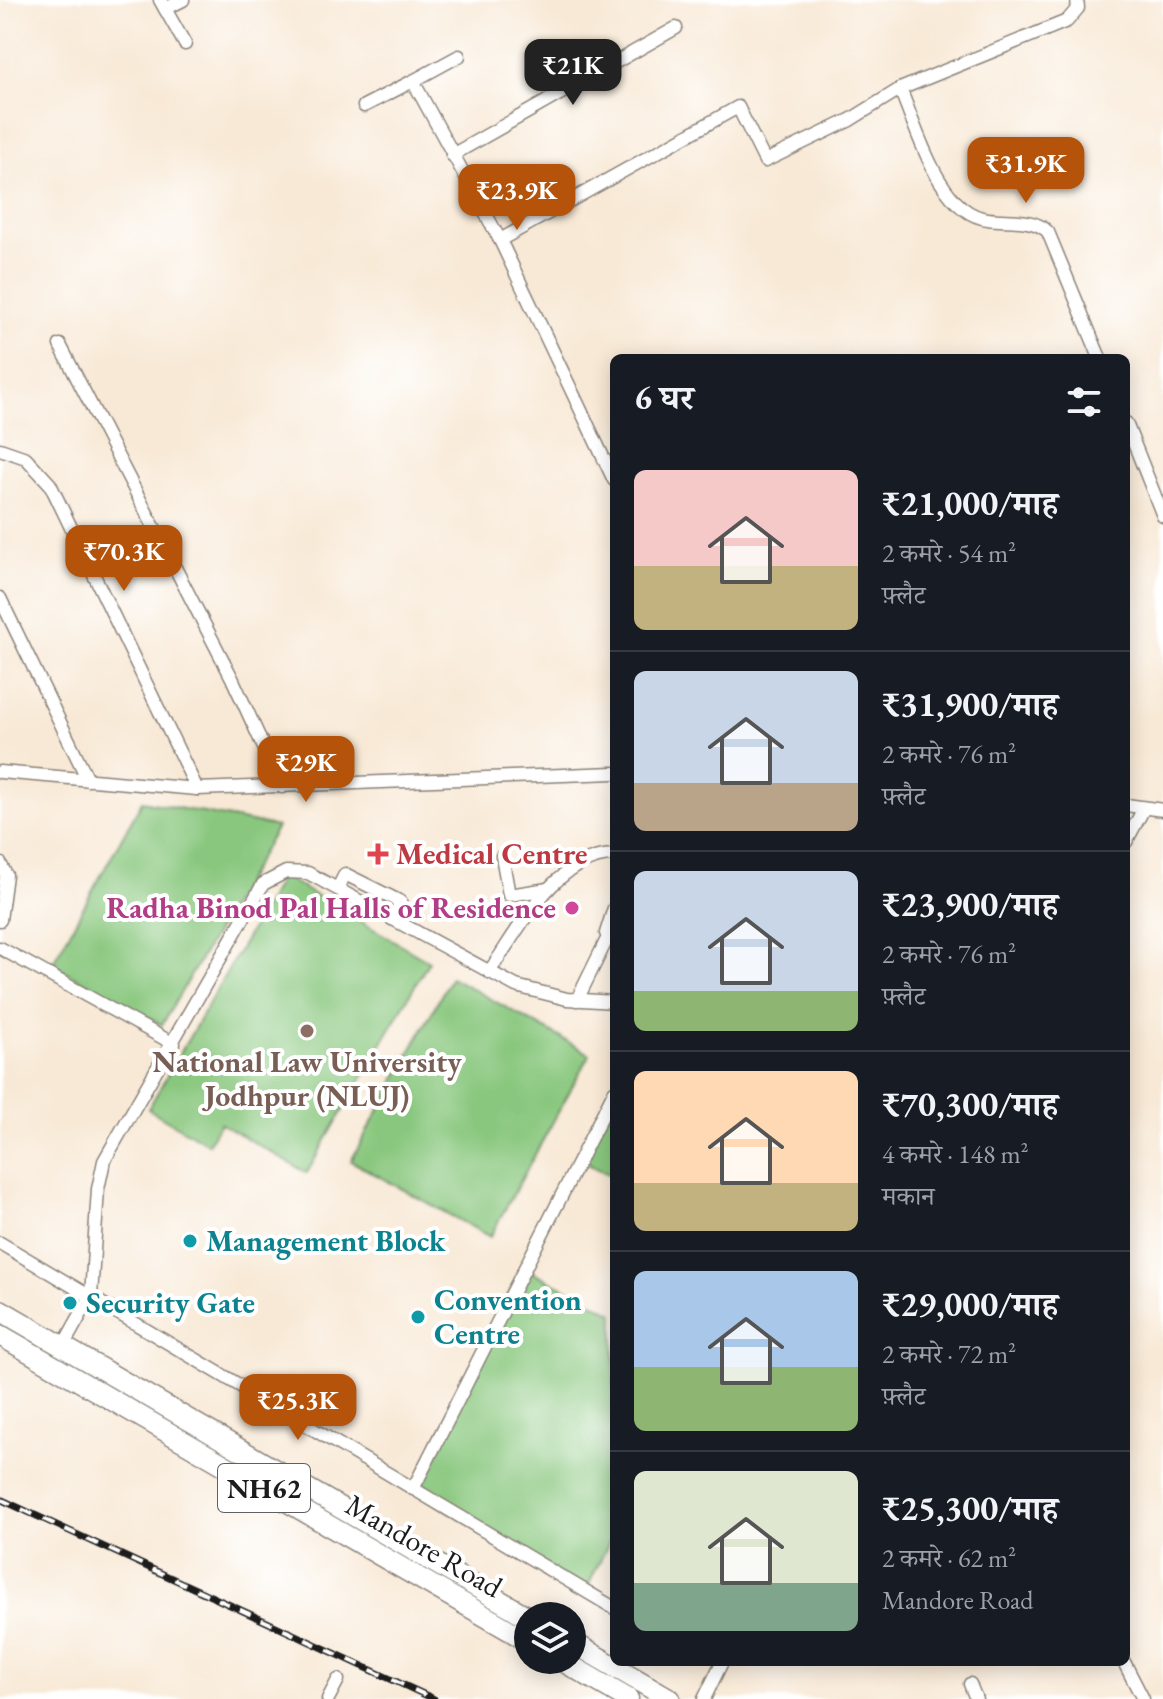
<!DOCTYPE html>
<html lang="hi">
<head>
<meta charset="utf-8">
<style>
	:root { --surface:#171b24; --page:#242831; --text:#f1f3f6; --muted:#9ea1a6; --line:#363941; --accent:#b45309 }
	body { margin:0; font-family:"EB Garamond","Noto Serif Devanagari",serif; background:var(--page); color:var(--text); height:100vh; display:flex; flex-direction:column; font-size:30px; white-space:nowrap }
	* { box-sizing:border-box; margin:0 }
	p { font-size:26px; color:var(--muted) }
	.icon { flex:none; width:44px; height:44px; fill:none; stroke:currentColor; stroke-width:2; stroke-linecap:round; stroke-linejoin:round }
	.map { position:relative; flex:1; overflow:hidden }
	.sheet { position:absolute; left:610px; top:354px; width:520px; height:1312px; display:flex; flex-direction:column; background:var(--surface); border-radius:12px; box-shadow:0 4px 20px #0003 }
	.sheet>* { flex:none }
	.tools { position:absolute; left:514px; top:1602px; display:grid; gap:16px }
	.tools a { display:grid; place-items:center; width:72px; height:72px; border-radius:50%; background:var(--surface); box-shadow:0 4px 20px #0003; font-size:40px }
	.price { position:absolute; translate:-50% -68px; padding:0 18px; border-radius:16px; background:var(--accent); color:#fff; font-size:26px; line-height:52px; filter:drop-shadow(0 2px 4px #0008) }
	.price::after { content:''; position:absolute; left:50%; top:48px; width:24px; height:18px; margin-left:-12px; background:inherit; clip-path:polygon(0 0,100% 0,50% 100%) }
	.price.active { background:#222; color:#fff }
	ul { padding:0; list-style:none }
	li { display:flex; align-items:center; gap:24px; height:200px; padding:0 24px }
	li+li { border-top:2px solid var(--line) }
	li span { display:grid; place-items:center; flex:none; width:224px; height:160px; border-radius:12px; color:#555 }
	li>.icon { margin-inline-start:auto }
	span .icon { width:96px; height:96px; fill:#fffc; stroke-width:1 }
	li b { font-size:34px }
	h2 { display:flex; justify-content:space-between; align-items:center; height:96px; padding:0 24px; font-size:34px }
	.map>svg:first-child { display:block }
</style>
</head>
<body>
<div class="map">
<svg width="1163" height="1699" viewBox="0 0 1163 1699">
	<rect width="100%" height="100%" fill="#fff"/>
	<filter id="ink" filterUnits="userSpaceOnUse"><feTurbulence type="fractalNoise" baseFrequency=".0125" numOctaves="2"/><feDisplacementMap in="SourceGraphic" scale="16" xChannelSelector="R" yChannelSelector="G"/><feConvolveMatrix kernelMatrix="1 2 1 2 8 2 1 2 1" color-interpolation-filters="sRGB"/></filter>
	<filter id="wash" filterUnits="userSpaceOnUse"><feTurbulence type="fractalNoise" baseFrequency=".006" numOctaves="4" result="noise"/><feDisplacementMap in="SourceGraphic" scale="32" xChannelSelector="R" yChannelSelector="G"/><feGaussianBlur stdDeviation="1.8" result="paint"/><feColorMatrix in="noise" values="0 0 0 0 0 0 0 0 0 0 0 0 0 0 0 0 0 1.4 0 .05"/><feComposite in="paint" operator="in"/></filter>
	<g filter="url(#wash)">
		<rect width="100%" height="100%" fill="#f8e9d6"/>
		<g fill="#89c77e" stroke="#52724d" stroke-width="2">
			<path d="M 142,801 L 277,827 L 162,1025 L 52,964 Z"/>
			<path d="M 282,876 L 429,961 L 307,1173 L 220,1123 L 208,1144 L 148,1109 Z"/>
			<path d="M 451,977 L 590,1054 L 490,1237 L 351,1161 Z"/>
			<path d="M 614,1092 L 614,1177 L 580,1160 Z"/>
			<path d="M 523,1267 L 614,1313 L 614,1532 L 585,1592 L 413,1489 Z"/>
		</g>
	</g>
	<g filter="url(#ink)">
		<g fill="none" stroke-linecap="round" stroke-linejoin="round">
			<g stroke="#8a8279" stroke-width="15">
				<g id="minor">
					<path d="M 160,0 L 185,44"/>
					<path d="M 165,9 L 183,0"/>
					<path d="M 413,81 L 459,56"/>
					<path d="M 900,89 C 917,128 939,214 988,219 C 1007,222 1034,217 1048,232 L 1100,358"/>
					<path d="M 364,106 L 413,81 L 500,240 L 614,480"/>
					<path d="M 452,155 L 676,28"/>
					<path d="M 500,240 L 738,107 L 765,161 L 850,120 L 900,89 L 1067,21 L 1078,8 L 1077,0"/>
					<path d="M 60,345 L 232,678 L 282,787"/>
					<path d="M 1126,423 L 1163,516"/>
					<path d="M 0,449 L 26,458 L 50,484 L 197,789"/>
					<path d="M 0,598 L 88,780"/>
					<path d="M 0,772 L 197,789 L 614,773"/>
					<path d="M 1126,805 L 1163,810"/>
					<path d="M 1126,842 L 1144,808"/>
					<path d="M 502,856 L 509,895 L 548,889"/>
					<path d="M 0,863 L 6,875 L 0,920"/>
					<path d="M 338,888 L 345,874 L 401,902 L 392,919"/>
					<path d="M 0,948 L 174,1044"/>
					<path d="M 489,972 C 519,930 554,856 614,855"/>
					<path d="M 577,1000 L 608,937 L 606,933 L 614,908"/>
					<path d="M 0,1243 L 614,1608"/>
					<path d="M 63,1346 L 91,1296 L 98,1189 L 104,1161 L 263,884 L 286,872 L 308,873 L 516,986 L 567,999 L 614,1002"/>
					<path d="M 413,1489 L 614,1092"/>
					<path d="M 1124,1662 L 1143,1699"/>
					<path d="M 970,1684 L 976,1699"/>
					<path d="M 328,1699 L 338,1680"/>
					<path d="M 704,1699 L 722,1662"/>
				</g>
			</g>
			<g stroke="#8a8279" stroke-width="23">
				<g id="trunk">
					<path d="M 0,1310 L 528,1617"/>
					<path d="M 0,1335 L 528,1641"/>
					<path d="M 572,1642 L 670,1699"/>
					<path d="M 561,1660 L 628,1699"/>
				</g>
			</g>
			<use href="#minor" stroke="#fff" stroke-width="12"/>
			<use href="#trunk" stroke="#fff" stroke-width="20"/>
			<g stroke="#1c1c1c" stroke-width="7">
				<path id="rail" d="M 0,1499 L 434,1699"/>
			</g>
			<use href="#rail" stroke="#fff" stroke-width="4" stroke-dasharray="12" stroke-linecap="butt"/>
		</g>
	</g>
	<path fill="#e0444e" stroke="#fff" stroke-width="3" d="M374 842h8v8h8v8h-8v8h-8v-8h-8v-8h8z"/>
	<circle fill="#d1479c" stroke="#fff" stroke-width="3" cx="572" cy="908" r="8"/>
	<circle fill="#8d6e63" stroke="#fff" stroke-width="3" cx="307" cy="1031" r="8"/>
	<g fill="#0f9aa8" stroke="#fff" stroke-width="3">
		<circle cx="190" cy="1241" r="8"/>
		<circle cx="70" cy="1303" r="8"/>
		<circle cx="418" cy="1317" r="8"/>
	</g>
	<g text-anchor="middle" stroke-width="8" stroke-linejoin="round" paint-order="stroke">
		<rect fill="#fff" stroke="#606060" stroke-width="2" x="218" y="1464" width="92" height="48" rx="6"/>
		<g font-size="28" font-weight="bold" fill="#1c1c1c">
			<text x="264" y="1498">NH62</text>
		</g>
		<g font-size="30" font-weight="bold" fill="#be3a42" stroke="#fff" text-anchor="start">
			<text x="396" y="864">Medical Centre</text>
		</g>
		<g font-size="30" font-weight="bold" fill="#b23c85" stroke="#fff" text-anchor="end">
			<text x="556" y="918">Radha Binod Pal Halls of Residence</text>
		</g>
		<g font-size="30" font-weight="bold" fill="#785e54" stroke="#fff">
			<text x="307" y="1072">National Law University<tspan x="307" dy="34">Jodhpur (NLUJ)</tspan></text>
		</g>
		<g font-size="30" font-weight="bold" fill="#0d838f" stroke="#fff" text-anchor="start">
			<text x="206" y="1251">Management Block</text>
			<text x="434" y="1310">Convention<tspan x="434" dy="34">Centre</tspan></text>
			<text x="86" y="1313">Security Gate</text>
		</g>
		<g font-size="30" fill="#1c1c1c" stroke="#fff">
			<text transform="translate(424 1546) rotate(30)" y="10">Mandore Road</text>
		</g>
	</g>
</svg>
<div class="tools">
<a><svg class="icon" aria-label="layers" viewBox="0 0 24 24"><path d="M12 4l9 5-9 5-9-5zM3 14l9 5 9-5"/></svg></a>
</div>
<b class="price active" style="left:573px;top:107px">₹21K</b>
<b class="price" style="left:1026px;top:205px">₹31.9K</b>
<b class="price" style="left:517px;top:232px">₹23.9K</b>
<b class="price" style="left:124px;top:593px">₹70.3K</b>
<b class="price" style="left:306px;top:804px">₹29K</b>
<b class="price" style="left:298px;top:1442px">₹25.3K</b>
<section class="sheet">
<h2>6 घर<svg class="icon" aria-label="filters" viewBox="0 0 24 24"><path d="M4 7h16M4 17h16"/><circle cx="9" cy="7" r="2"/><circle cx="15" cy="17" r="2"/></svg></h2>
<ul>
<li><span style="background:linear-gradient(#f6c9c9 60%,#c2b280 0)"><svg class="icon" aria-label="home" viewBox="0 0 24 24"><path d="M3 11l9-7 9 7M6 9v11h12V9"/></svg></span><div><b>₹21,000/माह</b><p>2 कमरे · 54 m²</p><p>फ़्लैट</p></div></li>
<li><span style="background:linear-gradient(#c9d6e8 70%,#b9a48a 0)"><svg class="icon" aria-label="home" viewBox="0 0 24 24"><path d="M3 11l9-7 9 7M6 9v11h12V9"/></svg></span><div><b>₹31,900/माह</b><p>2 कमरे · 76 m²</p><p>फ़्लैट</p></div></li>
<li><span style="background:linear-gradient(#c9d6e8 75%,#8fb573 0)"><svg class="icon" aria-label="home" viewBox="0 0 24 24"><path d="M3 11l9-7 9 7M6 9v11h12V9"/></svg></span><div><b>₹23,900/माह</b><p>2 कमरे · 76 m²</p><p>फ़्लैट</p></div></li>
<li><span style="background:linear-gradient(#ffd9b3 70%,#c2b280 0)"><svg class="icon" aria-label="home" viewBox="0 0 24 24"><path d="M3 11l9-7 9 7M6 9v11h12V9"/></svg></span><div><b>₹70,300/माह</b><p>4 कमरे · 148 m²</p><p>मकान</p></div></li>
<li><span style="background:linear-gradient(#a9c7e8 60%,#8fb573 0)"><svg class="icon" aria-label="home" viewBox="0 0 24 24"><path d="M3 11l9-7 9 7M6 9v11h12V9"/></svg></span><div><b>₹29,000/माह</b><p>2 कमरे · 72 m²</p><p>फ़्लैट</p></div></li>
<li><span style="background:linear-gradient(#dfe7d0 70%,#7fa58c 0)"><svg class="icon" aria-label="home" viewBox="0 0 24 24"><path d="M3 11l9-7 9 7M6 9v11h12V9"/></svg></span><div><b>₹25,300/माह</b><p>2 कमरे · 62 m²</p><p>Mandore Road</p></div></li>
</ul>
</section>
</div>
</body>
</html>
